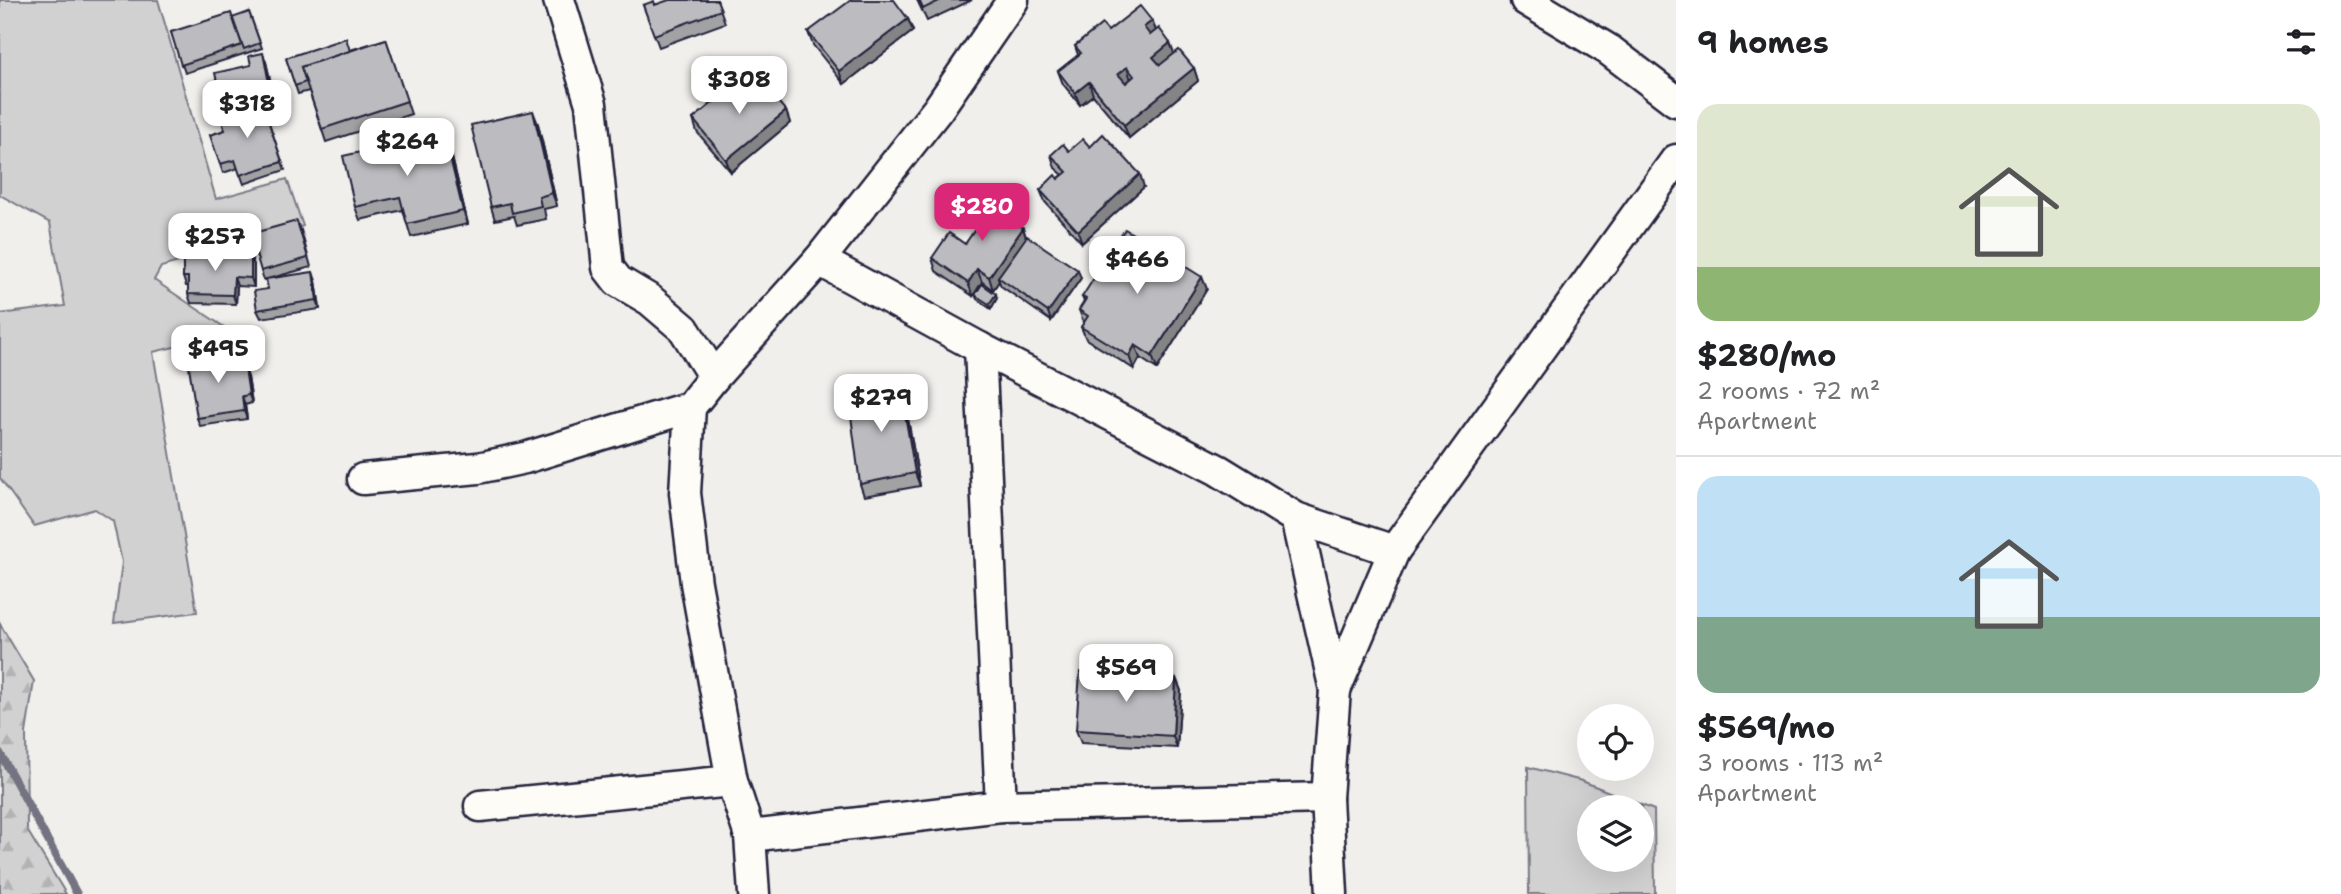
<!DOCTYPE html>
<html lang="en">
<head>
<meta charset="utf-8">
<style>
	:root { --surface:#fff; --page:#f6f6f6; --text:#202124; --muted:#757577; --line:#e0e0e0; --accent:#db2777 }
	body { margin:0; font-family:"Shantell Sans",sans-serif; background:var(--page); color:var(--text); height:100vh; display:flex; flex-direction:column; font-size:26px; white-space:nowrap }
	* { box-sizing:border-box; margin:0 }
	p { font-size:23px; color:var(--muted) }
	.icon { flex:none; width:38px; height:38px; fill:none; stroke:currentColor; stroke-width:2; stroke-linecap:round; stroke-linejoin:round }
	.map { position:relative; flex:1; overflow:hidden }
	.panel { display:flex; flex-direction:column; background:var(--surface); width:665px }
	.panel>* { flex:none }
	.fabs { position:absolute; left:1577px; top:704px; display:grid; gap:14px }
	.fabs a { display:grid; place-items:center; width:77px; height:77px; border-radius:50%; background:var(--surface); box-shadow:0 7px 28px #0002; font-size:35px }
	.price { position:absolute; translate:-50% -60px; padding:0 16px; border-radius:14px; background:#fff; color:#222; font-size:23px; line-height:46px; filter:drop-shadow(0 2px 4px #0008) }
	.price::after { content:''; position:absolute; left:50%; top:42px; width:21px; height:16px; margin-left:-10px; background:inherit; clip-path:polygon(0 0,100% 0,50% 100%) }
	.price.current { background:var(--accent); color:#fff }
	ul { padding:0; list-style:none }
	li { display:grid; align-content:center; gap:14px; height:371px; padding:0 21px }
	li+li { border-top:2px solid var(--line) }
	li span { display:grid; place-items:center; height:217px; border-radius:21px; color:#555 }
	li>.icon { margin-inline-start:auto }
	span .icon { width:126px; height:126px; fill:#fffc; stroke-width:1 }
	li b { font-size:30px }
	h2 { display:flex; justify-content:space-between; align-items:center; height:84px; padding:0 21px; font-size:30px }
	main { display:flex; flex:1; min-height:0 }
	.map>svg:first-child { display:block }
</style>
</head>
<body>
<main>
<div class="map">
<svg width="1676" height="894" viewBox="0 0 1676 894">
	<defs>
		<pattern id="forest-firs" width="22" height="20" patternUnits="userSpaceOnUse" patternTransform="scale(1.75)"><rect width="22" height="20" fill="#d2d1d1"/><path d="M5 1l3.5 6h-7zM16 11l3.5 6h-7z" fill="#b4b3b4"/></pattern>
	</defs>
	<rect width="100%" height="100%" fill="#f0efec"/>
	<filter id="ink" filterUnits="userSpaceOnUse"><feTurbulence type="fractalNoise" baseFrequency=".0143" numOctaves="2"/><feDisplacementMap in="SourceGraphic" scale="14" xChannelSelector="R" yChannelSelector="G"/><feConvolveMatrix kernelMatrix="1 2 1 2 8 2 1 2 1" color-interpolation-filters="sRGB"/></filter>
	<g filter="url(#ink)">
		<g fill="#d2d1d1" stroke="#7a7a86" stroke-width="2" fill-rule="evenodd">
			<path d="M 0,0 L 158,0 L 216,199 L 287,179 L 303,226 L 161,267 L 154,280 L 233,333 L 153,352 L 197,612 L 114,623 L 122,562 L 113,521 L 95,509 L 34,526 L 0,478 L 0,314 L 65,306 L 50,223 L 0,195 Z"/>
			<path d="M 1528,767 L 1582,781 L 1654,810 L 1655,894 L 1529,894 ZM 1589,807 L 1642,807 L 1642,859 L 1589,859 Z"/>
		</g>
		<path fill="url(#forest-firs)" stroke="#7a7a86" stroke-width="2" d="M 0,624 L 34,681 L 26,733 L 27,830 L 66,894 L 0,894 Z"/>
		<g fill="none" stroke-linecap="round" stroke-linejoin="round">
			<path stroke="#737381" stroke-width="8" d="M 0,753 L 77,894"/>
			<g stroke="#22223b" stroke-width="35">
				<g id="street">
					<path d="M 559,0 L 591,104 L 608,268 L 618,281 L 650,300 L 684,329 L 714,377"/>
					<path d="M 1526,0 L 1609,50 L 1676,101"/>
					<path d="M 819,260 L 980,348 L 1218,470 L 1296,518 L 1394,551"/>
					<path d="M 980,348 L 1001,806"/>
					<path d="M 690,407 L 685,493 L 696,583 L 732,781 L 750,836 L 754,894"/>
					<path d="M 363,479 L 478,468 L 525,458 L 690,407 L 714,377 L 819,260 L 938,109 L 1013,0"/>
					<path d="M 1296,518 L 1335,690"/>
					<path d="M 480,806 L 732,781"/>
					<path d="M 750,836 L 1001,806 L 1327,798"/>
					<path d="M 1332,894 L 1327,798 L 1335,690 L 1394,551 L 1676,160"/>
				</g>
			</g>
			<use href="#street" stroke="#fdfcf7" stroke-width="30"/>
		</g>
		<g fill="#a2a2a5" stroke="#22223b" stroke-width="2">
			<path d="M 717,0 L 725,23 L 659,47 L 643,5 Z"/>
			<path d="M 917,0 L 972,0 L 927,21 Z"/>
			<path d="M 249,12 L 262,48 L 185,73 L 171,32 L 234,22 Z"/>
			<path d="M 908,19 L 913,31 L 844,84 L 813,45 L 808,32 Z"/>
			<path d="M 1152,21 L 1156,31 L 1174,54 L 1194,68 L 1198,81 L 1129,138 L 1093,95 L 1080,105 L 1063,84 L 1058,71 L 1078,55 L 1075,46 L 1108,31 Z"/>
			<path d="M 386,39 L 411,114 L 326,142 L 309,91 L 298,94 L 286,58 L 350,50 Z"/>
			<path d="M 266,62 L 274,97 L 224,108 L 221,99 Z"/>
			<path d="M 760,85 L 786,111 L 790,123 L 731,172 L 697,132 L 693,119 Z"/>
			<path d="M 262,102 L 285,170 L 244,184 L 238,168 L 223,173 L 210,135 L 225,130 Z"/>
			<path d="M 538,124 L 557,206 L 544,209 L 546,219 L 517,225 L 514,216 L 495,220 L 491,207 Z"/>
			<path d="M 449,145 L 468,224 L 411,237 L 403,210 L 360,220 L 355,207 Z"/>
			<path d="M 1090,147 L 1144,187 L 1082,243 L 1045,202 L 1040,190 L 1063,175 L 1055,168 L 1051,155 Z"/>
			<path d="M 1021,218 L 1017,224 L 1023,228 L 1026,237 L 1081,278 L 1051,321 L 1001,286 L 999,281 L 993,290 L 982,282 L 973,296 L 936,271 L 932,258 Z"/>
			<path d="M 301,230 L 311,267 L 264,280 L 261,271 Z"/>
			<path d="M 254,265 L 254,287 L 237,286 L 236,304 L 191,303 L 188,294 L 188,286 L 186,286 L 183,277 Z"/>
			<path d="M 316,281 L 320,309 L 261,318 L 257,310 Z"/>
			<path d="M 1207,289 L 1157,369 L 1140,358 L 1134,369 L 1086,339 L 1081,327 L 1084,323 L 1079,310 L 1084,302 L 1082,297 Z"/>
			<path d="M 975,295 L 997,298 L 991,309 L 977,299 Z"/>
			<path d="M 239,362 L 240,369 L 248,377 L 252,403 L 245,405 L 247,419 L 200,426 L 197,418 Z"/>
			<path d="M 904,397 L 920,486 L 864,496 L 860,484 Z"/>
			<path d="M 1176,678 L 1181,691 L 1177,748 L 1081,743 L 1076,730 Z"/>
		</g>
		<g fill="#848486" stroke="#22223b" stroke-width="2">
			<path d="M 908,19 L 913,31 L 844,84 L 839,71 Z"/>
			<path d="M 1152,21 L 1157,33 L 1148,40 L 1144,27 Z"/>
			<path d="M 1170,43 L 1175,56 L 1158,70 L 1153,57 Z"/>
			<path d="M 263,53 L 266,62 L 274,97 L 270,88 Z"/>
			<path d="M 1127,67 L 1131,80 L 1123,87 L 1118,74 Z"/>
			<path d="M 1194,68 L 1198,81 L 1129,138 L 1124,125 Z"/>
			<path d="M 1089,82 L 1093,95 L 1080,105 L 1075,93 Z"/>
			<path d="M 533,111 L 538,124 L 557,206 L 552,193 Z"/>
			<path d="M 786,111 L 790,123 L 731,172 L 726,160 Z"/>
			<path d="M 444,133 L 449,145 L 468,224 L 463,211 Z"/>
			<path d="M 1140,174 L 1144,187 L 1082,243 L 1078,231 Z"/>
			<path d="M 1017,205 L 1021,218 L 1013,230 L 1008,217 Z"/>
			<path d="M 1023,228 L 1027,241 L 998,277 L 999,281 L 993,290 L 989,277 Z"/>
			<path d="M 251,256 L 254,265 L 254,287 L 251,278 Z"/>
			<path d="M 977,269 L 982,282 L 973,296 L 968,283 Z"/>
			<path d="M 1078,270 L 1081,278 L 1051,321 L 1048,312 Z"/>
			<path d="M 313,272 L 316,281 L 320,309 L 317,300 Z"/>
			<path d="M 234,277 L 237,286 L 236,304 L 233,295 Z"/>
			<path d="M 1202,277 L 1207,289 L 1157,369 L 1152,356 Z"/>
			<path d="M 996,294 L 997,298 L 991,309 L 989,304 Z"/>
			<path d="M 1135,345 L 1140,358 L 1134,369 L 1129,356 Z"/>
			<path d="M 245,368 L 248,377 L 252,403 L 249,395 Z"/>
			<path d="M 900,385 L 904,397 L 920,486 L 915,473 Z"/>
			<path d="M 242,396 L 245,405 L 247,419 L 244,411 Z"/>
			<path d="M 1176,678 L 1181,691 L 1177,748 L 1173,736 Z"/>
		</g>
		<g fill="#bcbcc0" stroke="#22223b" stroke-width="2" fill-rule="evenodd">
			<path d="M 669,0 L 717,0 L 721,10 L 654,35 L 643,5 L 654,1 L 655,5 Z"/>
			<path d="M 851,0 L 894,0 L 908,19 L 839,71 L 808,32 Z"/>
			<path d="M 919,0 L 941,0 L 923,9 Z"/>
			<path d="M 1140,6 L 1152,21 L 1144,27 L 1150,35 L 1159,28 L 1170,43 L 1153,57 L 1160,65 L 1179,50 L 1194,68 L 1124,125 L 1089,82 L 1075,93 L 1058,71 L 1081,53 L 1075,46 L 1102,24 L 1108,31 ZM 1127,67 L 1134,76 L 1126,83 L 1118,74 Z"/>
			<path d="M 249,12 L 260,43 L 244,49 L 232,18 Z"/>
			<path d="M 231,13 L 242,45 L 181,65 L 171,32 Z"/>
			<path d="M 346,38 L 350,51 L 301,67 L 306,82 L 295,86 L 286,58 Z"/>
			<path d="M 386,39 L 407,101 L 322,129 L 301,67 Z"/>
			<path d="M 263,53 L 270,88 L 221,99 L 215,73 L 251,65 L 249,56 Z"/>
			<path d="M 750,72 L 760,85 L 762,83 L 786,111 L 726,160 L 693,119 Z"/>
			<path d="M 262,102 L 282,162 L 240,175 L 235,160 L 220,164 L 210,135 L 225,130 L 220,116 Z"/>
			<path d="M 533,111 L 552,193 L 539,197 L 541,206 L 512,213 L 510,203 L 491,207 L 471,125 Z"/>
			<path d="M 444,133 L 463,211 L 407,224 L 400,197 L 355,207 L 343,156 Z"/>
			<path d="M 1103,134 L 1140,174 L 1078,231 L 1040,190 L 1055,175 L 1058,179 L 1067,172 L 1051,155 L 1063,144 L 1069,151 L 1083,139 L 1090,147 Z"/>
			<path d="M 1000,193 L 1017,205 L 1008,217 L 1023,228 L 989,277 L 977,269 L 968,283 L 932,258 L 949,233 L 965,244 Z"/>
			<path d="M 297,221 L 308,258 L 261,271 L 250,234 Z"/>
			<path d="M 1125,229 L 1202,277 L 1152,356 L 1135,345 L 1129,356 L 1081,327 L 1088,316 L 1079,310 L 1086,299 L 1082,297 Z"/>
			<path d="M 1027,236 L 1078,270 L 1048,312 L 998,277 Z"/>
			<path d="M 183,255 L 251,256 L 251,278 L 234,277 L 233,295 L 188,294 L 188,277 L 183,277 Z"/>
			<path d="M 313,272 L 317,300 L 257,310 L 254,291 L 268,289 L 266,279 Z"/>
			<path d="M 982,284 L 996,294 L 989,304 L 975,295 Z"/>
			<path d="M 235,353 L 238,369 L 245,368 L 249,395 L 242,396 L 244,411 L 197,418 L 188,360 Z"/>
			<path d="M 900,385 L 915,473 L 860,484 L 848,393 Z"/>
			<path d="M 1080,672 L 1176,678 L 1173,736 L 1076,730 Z"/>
		</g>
	</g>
</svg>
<div class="fabs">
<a><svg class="icon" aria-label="locate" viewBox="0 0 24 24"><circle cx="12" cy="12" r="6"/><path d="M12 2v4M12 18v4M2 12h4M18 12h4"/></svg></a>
<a><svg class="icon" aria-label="layers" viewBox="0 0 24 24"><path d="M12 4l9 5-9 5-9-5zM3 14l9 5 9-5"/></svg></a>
</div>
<b class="price" style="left:739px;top:116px">$308</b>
<b class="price" style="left:247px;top:140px">$318</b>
<b class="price" style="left:407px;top:178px">$264</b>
<b class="price current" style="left:982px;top:243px">$280</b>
<b class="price" style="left:215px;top:273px">$257</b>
<b class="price" style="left:1137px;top:296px">$466</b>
<b class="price" style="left:218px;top:385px">$495</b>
<b class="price" style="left:881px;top:434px">$279</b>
<b class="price" style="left:1126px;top:704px">$569</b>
</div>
<section class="panel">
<h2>9 homes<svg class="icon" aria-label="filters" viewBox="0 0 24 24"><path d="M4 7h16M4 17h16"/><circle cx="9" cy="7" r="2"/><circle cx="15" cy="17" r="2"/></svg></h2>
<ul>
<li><span style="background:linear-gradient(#dfe7d0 75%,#8fb573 0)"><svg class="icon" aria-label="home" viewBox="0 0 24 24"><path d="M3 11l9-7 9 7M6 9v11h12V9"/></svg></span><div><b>$280/mo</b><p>2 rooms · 72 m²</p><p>Apartment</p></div></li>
<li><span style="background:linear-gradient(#bfe0f5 65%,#7fa58c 0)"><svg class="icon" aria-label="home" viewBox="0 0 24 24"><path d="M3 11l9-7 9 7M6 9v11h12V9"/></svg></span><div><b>$569/mo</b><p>3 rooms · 113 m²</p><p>Apartment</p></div></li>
</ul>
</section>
</main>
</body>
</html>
